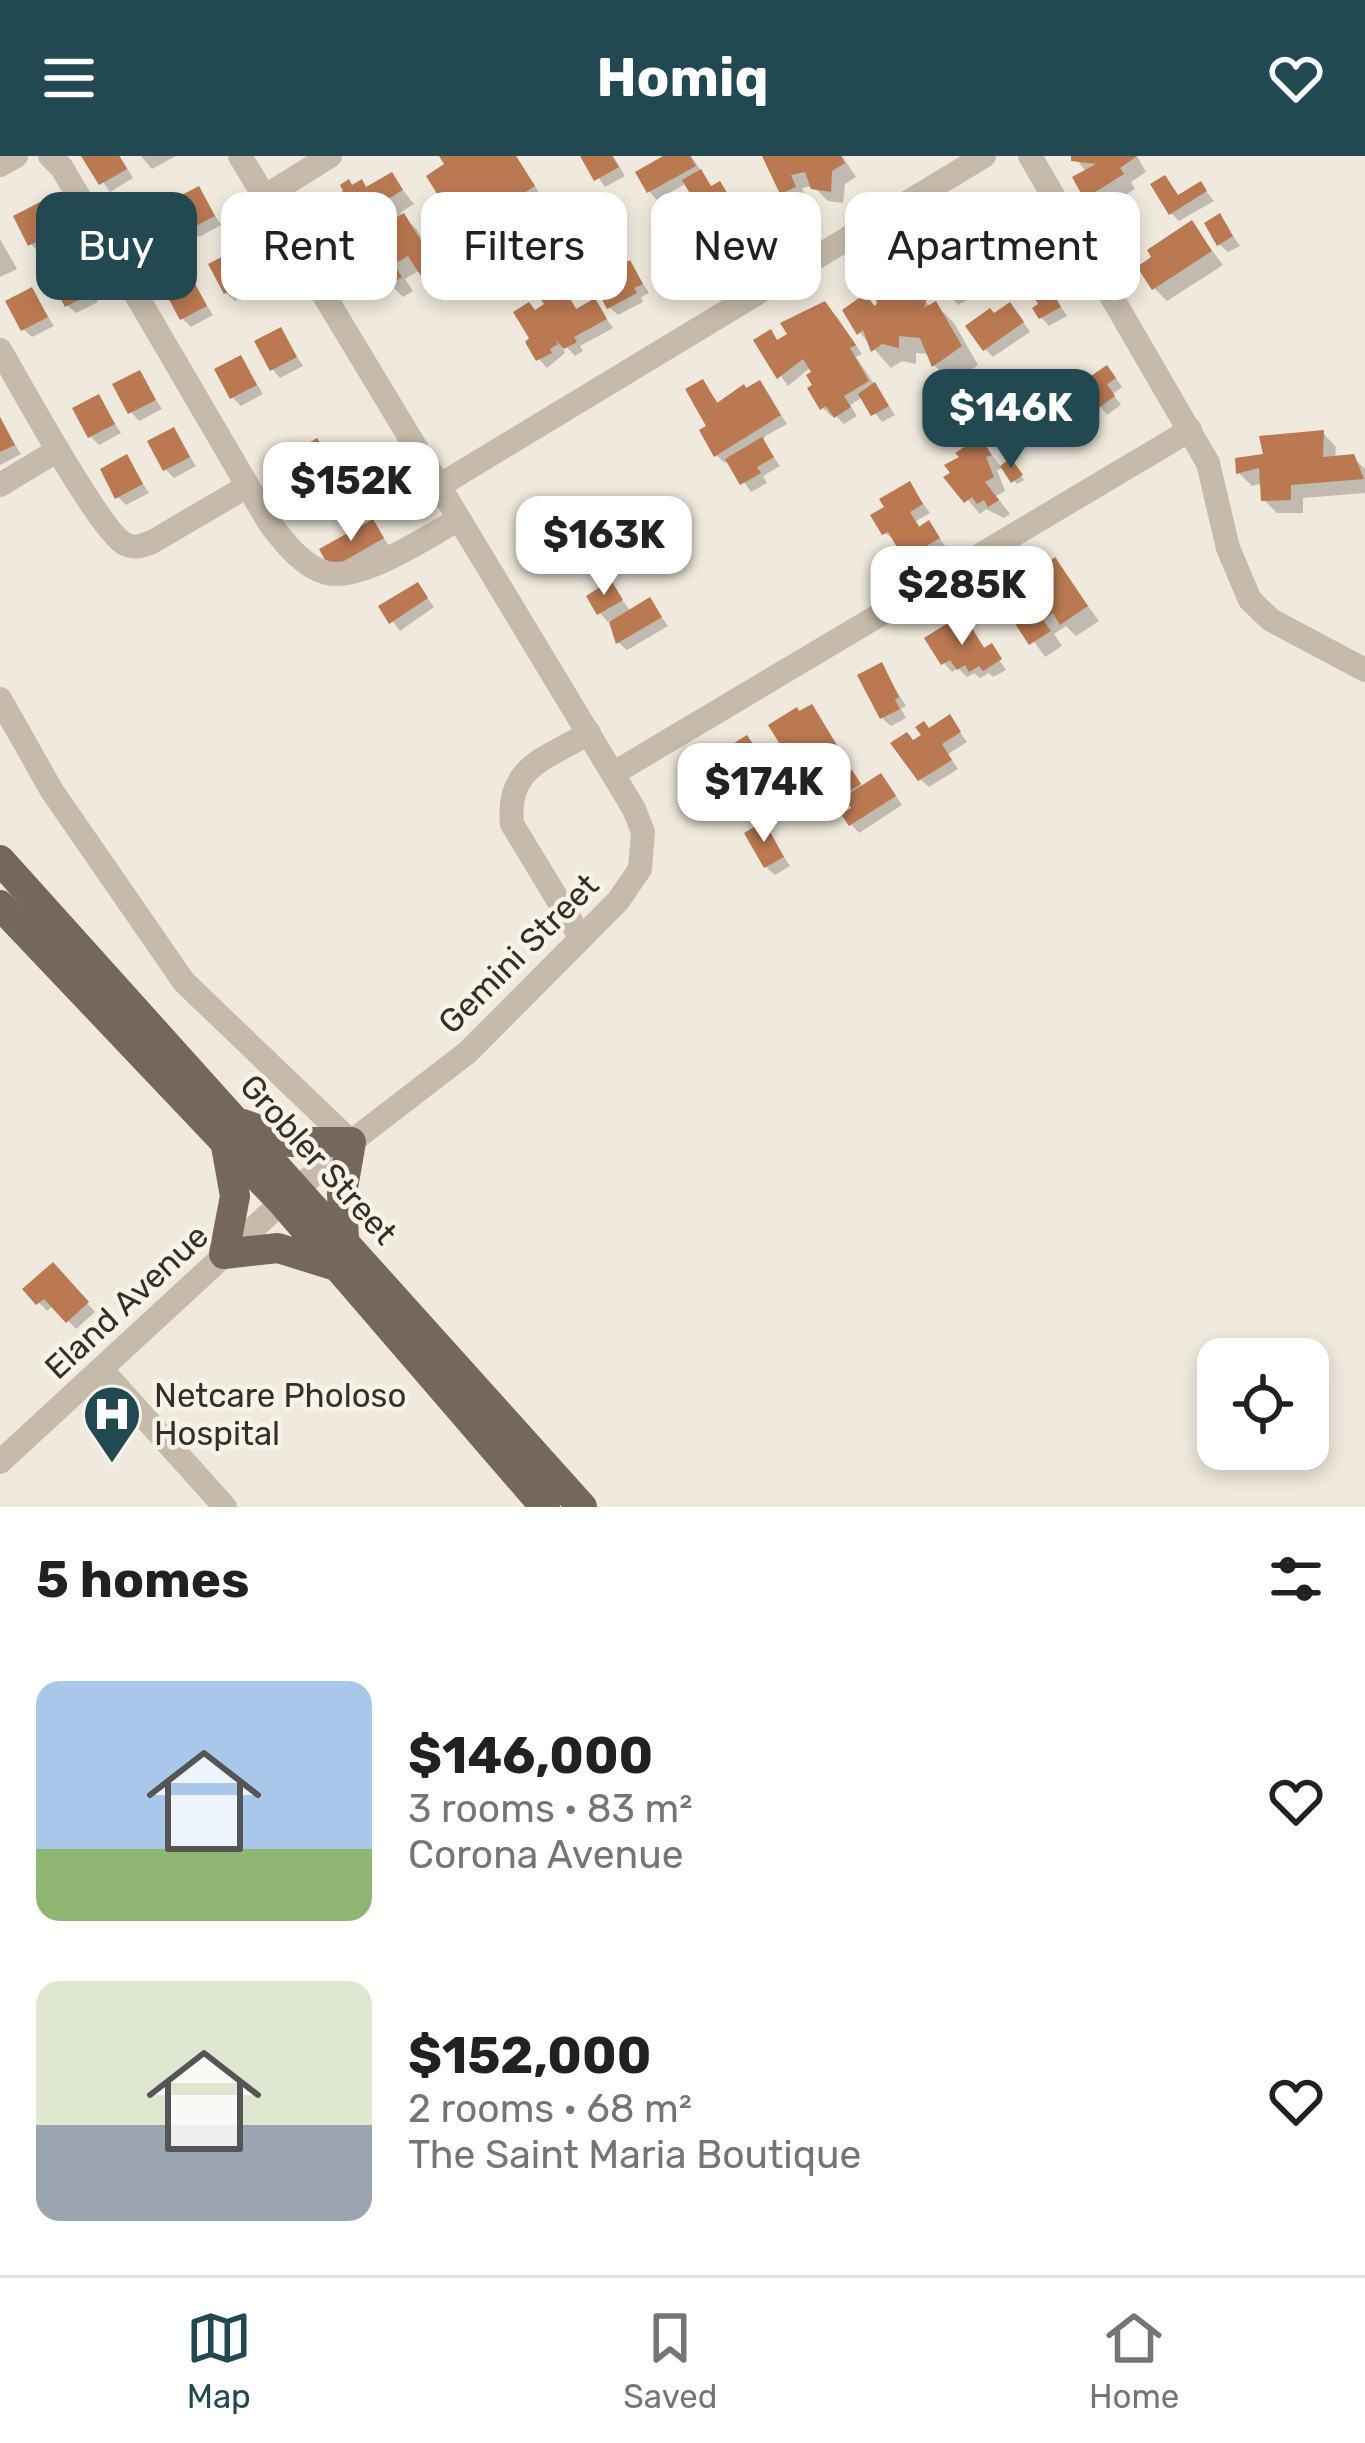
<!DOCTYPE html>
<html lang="en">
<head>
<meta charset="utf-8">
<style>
	:root { --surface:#fff; --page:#f2f2f2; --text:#202124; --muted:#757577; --line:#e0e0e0; --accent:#224852 }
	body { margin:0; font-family:Rubik,sans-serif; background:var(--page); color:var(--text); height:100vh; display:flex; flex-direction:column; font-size:45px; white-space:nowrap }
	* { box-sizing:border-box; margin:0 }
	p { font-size:39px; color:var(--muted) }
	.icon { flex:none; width:66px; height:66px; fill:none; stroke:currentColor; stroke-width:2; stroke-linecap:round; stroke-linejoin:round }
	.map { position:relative; height:1351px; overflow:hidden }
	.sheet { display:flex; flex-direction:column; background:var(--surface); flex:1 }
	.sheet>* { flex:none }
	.guide { position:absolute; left:36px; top:36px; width:1293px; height:108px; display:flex; gap:24px }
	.controls { position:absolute; left:1197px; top:1182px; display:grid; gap:24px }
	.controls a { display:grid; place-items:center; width:132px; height:132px; border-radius:24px; background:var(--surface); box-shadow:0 6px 18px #0003; font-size:60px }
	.price { position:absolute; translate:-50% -102px; padding:0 27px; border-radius:24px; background:#fff; color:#222; font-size:39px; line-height:78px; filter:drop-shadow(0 3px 6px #0008) }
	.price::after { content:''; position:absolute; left:50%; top:72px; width:36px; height:27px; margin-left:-18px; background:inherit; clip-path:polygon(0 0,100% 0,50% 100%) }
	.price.active { background:var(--accent); color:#fff }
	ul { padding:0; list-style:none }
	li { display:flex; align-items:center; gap:36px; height:300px; padding:0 36px }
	li span { display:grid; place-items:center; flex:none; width:336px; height:240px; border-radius:24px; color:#555 }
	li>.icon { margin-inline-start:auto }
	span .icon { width:144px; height:144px; fill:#fffc; stroke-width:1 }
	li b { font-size:51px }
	h2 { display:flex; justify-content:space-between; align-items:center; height:144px; padding:0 36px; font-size:51px }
	.tag { padding:0 42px; border-radius:24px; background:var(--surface); box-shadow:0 6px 18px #0003; font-size:42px; line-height:108px }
	.tag.active { background:var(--accent); color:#fff }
	header { display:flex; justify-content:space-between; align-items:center; height:156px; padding:0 36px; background:var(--accent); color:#fff; font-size:54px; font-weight:700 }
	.dock { display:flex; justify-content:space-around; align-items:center; height:168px; border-top:3px solid var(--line); background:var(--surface); font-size:33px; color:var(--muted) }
	.dock a { display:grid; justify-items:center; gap:6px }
	.dock .active { color:var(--accent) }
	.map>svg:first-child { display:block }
</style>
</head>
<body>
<header><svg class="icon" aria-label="menu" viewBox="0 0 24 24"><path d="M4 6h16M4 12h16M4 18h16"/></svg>Homiq<svg class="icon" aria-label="heart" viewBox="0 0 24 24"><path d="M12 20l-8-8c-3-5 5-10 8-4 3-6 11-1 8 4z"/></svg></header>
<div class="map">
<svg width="1365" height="1351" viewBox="0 0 1365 1351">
	<rect width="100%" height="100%" fill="#f0e9dd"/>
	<g fill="#0003">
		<path d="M 85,0 L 120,0 L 133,22 L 110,36 Z"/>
		<path d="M 141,0 L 176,0 L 152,13 Z"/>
		<path d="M 443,0 L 516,0 L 541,40 L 502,64 L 489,49 L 462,66 L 453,58 L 448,9 Z"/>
		<path d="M 584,0 L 613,0 L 625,20 L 605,31 Z"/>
		<path d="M 669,0 L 691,0 L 713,33 L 727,37 L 743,63 L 753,57 L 773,86 L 729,113 L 720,104 L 687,27 L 657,44 L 649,35 Z"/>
		<path d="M 765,0 L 842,0 L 856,21 L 845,28 L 843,47 L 828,45 L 813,30 L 802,32 L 808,44 L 796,50 L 782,36 Z"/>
		<path d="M 1074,0 L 1137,0 L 1146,16 L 1131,26 L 1135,33 L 1100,55 L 1086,42 L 1076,22 L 1087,17 Z"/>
		<path d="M 392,20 L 414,48 L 400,57 L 417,74 L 448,125 L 436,132 L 420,114 L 405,123 L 413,135 L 403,141 L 390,128 L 365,87 L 355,93 L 342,80 L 350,62 L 354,32 L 368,34 Z"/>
		<path d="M 1165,23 L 1180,42 L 1201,29 L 1214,45 L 1179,65 L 1171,57 Z"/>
		<path d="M 199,34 L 221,69 L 199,81 L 190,73 Z"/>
		<path d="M 39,50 L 62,85 L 39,97 L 31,88 Z"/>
		<path d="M 152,60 L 175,95 L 152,107 L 144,99 Z"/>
		<path d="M 1220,61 L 1240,90 L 1228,96 L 1219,88 Z"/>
		<path d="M 1192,68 L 1223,109 L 1167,145 L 1154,132 L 1155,102 Z"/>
		<path d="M 547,79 L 563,100 L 545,110 L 540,105 L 522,116 L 531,129 L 511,140 L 491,110 Z"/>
		<path d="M 0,83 L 17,113 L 0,121 Z"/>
		<path d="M 966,85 L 976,99 L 964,111 L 966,119 L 976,113 L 989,133 L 958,149 L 950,140 L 956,125 L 939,97 Z"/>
		<path d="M 235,98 L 257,133 L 235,145 L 226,137 Z"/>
		<path d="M 630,108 L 649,137 L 641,141 L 643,146 L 618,159 L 609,151 Z"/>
		<path d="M 76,110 L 98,146 L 76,157 L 67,149 Z"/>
		<path d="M 910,117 L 928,135 L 925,145 L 931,151 L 936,149 L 954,167 L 978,209 L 952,227 L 934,209 L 930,198 L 916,197 L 916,208 L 902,205 L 891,212 L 860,177 L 866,141 L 882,157 Z"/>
		<path d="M 191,124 L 213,159 L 191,171 L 182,162 Z"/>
		<path d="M 1048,132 L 1067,160 L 1049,170 L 1041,161 Z"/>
		<path d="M 32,135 L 54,170 L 32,181 L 23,173 Z"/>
		<path d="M 565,137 L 578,155 L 595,146 L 613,172 L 580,190 L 583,195 L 575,200 L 560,184 L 565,197 L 547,212 L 539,203 L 536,157 Z"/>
		<path d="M 1018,158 L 1030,176 L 993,201 L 985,193 L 994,161 Z"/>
		<path d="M 837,161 L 862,198 L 856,201 L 895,259 L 882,266 L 863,241 L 850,249 L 857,260 L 844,268 L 834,258 L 831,260 L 823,252 L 811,211 L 788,230 L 757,185 L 770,177 L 779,186 Z"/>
		<path d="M 280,174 L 303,210 L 280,222 L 272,213 Z"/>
		<path d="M 241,202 L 263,238 L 241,250 L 232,241 Z"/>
		<path d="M 139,217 L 162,253 L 139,265 L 131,256 Z"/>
		<path d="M 1115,221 L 1122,231 L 1113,238 L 1121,249 L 1107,259 L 1084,229 Z"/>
		<path d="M 703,227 L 720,249 L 760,228 L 787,268 L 765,280 L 763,286 L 780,310 L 763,320 L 767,327 L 751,336 L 729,305 L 725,307 L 716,299 Z"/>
		<path d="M 99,242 L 121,277 L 99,289 L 90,280 Z"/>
		<path d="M 0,264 L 21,298 L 0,309 Z"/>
		<path d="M 174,275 L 196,310 L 174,322 L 165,313 Z"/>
		<path d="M 1323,277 L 1336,291 L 1335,303 L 1353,301 L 1365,313 L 1365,337 L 1303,342 L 1303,357 L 1277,357 L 1264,344 L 1263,327 L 1252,330 L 1239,317 L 1267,300 Z"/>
		<path d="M 980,284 L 1002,312 L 1014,309 L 1024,324 L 1017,328 L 1004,312 L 997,314 L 1005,335 L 996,340 L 1010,358 L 1004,362 L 986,353 L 980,358 L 948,321 Z"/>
		<path d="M 317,286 L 359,349 L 337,362 L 328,354 Z"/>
		<path d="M 126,302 L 149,337 L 126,349 L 118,341 Z"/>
		<path d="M 302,328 L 313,342 L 301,347 L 293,339 Z"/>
		<path d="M 909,328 L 930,357 L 916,365 L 921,373 L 929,368 L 946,391 L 915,410 L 896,384 L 885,377 Z"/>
		<path d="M 373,367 L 390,391 L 333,411 Z"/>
		<path d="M 1055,405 L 1099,465 L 1076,480 L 1066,470 L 1054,478 L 1062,490 L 1045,501 L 997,434 L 1017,421 L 1035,442 L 1047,441 Z"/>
		<path d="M 611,428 L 631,456 L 650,445 L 668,470 L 627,494 L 618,486 L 611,464 L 608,466 L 600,457 Z"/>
		<path d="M 418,429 L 434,451 L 400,475 L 382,451 Z"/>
		<path d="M 968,470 L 986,494 L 994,496 L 1006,514 L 993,521 L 989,517 L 980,522 L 974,517 L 967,521 L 958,512 L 952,516 L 944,507 L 960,475 Z"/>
		<path d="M 881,510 L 906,550 L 901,553 L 906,562 L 891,570 L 882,562 Z"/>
		<path d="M 812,551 L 848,611 L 838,617 L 821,596 L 814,600 L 826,620 L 816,626 L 798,616 L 790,601 L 794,599 L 783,588 L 800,558 Z"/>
		<path d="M 950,562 L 967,586 L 948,598 L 958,613 L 929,631 L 920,623 L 914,587 Z"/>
		<path d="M 747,583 L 769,605 L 791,641 L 782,646 L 778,641 L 737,666 L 729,658 L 732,652 L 722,636 L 707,645 L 698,637 Z"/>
		<path d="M 852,617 L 864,632 L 889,629 L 902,649 L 859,677 L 851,668 L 855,653 L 845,637 Z"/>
		<path d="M 763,669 L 790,710 L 775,719 L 766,711 Z"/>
		<path d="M 53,1110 L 95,1156 L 76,1173 L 54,1149 L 47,1155 L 27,1134 Z"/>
	</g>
	<g fill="#ba7951">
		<path d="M 81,0 L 119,0 L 127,13 L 99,29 Z"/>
		<path d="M 439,0 L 516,0 L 535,30 L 491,58 L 481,41 L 451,60 L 426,20 L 444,8 Z"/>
		<path d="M 580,0 L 612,0 L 619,11 L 594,25 Z"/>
		<path d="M 663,0 L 690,0 L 696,10 L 647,37 L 635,16 Z"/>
		<path d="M 762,0 L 841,0 L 845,7 L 832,15 L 831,36 L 811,33 L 805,16 L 791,19 L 796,31 L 780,38 Z"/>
		<path d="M 1071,0 L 1137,0 L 1120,12 L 1124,18 L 1084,43 L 1072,21 L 1096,8 L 1071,5 Z"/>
		<path d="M 701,13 L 711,30 L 720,25 L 737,53 L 727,59 L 732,66 L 753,53 L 767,76 L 718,106 L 682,47 L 692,41 L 682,24 Z"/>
		<path d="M 392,16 L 403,34 L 378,49 L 389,66 L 404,57 L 437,111 L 421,120 L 408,100 L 394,108 L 402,121 L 387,130 L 353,74 L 339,82 L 332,69 L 345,61 L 333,41 L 343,35 L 340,29 L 349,23 L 352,29 L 362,23 L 366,31 Z"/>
		<path d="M 1165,19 L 1178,39 L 1201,25 L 1207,35 L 1169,59 L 1150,28 Z"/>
		<path d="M 199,30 L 215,60 L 188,74 L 172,44 Z"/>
		<path d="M 40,46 L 56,76 L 28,90 L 13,60 Z"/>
		<path d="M 153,56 L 169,86 L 142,101 L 126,71 Z"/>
		<path d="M 1220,57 L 1233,80 L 1217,90 L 1204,67 Z"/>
		<path d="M 1192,64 L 1212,95 L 1152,134 L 1137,111 L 1151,101 L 1147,94 Z"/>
		<path d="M 958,73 L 970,89 L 957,102 L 962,118 L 977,110 L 983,124 L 947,142 L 941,132 L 952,124 L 935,96 L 947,88 L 941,81 Z"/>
		<path d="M 548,76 L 556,91 L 534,104 L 530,98 L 511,109 L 518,108 L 525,120 L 501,134 L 487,109 Z"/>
		<path d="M 235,94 L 251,124 L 224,138 L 208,108 Z"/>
		<path d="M 613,103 L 617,111 L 630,104 L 643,128 L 634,132 L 637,137 L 607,153 L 588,116 Z"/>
		<path d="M 76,107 L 92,137 L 65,151 L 49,121 Z"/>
		<path d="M 889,107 L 912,115 L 904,136 L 927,142 L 924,152 L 936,145 L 962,190 L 932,211 L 920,182 L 899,180 L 899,192 L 882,188 L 871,196 L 863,174 L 857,179 L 842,154 L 866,137 L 874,150 L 877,148 L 874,135 L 886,129 Z"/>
		<path d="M 191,120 L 207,150 L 180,164 L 164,134 Z"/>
		<path d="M 1048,128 L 1061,151 L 1039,163 L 1032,152 L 1038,148 L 1035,143 L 1042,139 L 1039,134 Z"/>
		<path d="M 32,131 L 48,161 L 21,175 L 5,145 Z"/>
		<path d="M 556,132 L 559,137 L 565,133 L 576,153 L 595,142 L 607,163 L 574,181 L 577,186 L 564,193 L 555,183 L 558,188 L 550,193 L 552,197 L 536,205 L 525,186 L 529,182 L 513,156 L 529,146 L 535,154 L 544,148 L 540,142 Z"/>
		<path d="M 825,145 L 856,189 L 850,192 L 869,225 L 844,240 L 851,251 L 834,262 L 826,250 L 820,254 L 807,232 L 812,229 L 806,219 L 811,216 L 803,203 L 777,223 L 753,184 L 771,173 L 777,184 L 787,178 L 780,167 Z"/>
		<path d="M 1010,146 L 1024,166 L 983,195 L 965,170 L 990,152 L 994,157 Z"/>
		<path d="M 281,171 L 297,201 L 270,215 L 254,185 Z"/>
		<path d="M 241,199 L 257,229 L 230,243 L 214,213 Z"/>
		<path d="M 1107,209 L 1116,222 L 1107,228 L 1115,240 L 1097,253 L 1079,228 Z"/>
		<path d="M 140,214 L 156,244 L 128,258 L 112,228 Z"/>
		<path d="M 703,223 L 717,247 L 744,228 L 746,232 L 760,224 L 781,259 L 714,301 L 699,274 L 706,270 L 685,233 Z"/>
		<path d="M 875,226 L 889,250 L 871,260 L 858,238 Z"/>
		<path d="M 99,238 L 115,268 L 88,282 L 72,252 Z"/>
		<path d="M 0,261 L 15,289 L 0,296 Z"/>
		<path d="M 174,271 L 190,301 L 163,315 L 147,285 Z"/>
		<path d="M 1324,274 L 1323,301 L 1354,298 L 1364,323 L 1291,329 L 1291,344 L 1261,345 L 1259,312 L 1236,318 L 1235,302 L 1263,298 L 1259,280 Z"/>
		<path d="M 762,281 L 774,301 L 757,311 L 761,317 L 740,329 L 725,303 Z"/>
		<path d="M 980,281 L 992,299 L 986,301 L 994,321 L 985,326 L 999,344 L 988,351 L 984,344 L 977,348 L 972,341 L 964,347 L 943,321 L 950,317 L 944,309 L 959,301 L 955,297 Z"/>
		<path d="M 317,282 L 352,340 L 326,356 L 291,298 Z"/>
		<path d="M 127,298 L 143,328 L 115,343 L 100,313 Z"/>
		<path d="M 1011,302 L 1023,319 L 1011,327 L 1000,310 Z"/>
		<path d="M 289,307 L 308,333 L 290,340 L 276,314 Z"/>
		<path d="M 910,325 L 923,348 L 910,356 L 919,371 L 929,364 L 940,382 L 904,403 L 888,376 L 882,379 L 870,359 L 884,351 L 879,343 Z"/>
		<path d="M 373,363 L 384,382 L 330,413 L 319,393 Z"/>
		<path d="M 1055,401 L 1088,450 L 1060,469 L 1053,457 L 1043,464 L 1051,475 L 1029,489 L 992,433 L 1017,417 L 1032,440 L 1041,438 L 1030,421 Z"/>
		<path d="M 611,424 L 623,444 L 597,459 L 586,440 Z"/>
		<path d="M 418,426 L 428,442 L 389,468 L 378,450 Z"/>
		<path d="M 650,441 L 662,461 L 616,488 L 609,466 Z"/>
		<path d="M 953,464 L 958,473 L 969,467 L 984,492 L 992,487 L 1002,503 L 983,515 L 979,510 L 969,516 L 965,509 L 957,514 L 950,504 L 941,509 L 924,482 Z"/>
		<path d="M 882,506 L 899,541 L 895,544 L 900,553 L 880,563 L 857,519 Z"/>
		<path d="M 812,548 L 837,589 L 820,600 L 813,588 L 808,591 L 820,611 L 805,620 L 801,612 L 796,617 L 786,600 L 792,596 L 786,586 L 781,590 L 768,569 L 797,551 L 799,555 Z"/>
		<path d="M 950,558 L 961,576 L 942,588 L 952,604 L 918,625 L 890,587 L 907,576 L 913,584 L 921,579 L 915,571 L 924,565 L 929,572 Z"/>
		<path d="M 747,579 L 758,596 L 761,593 L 784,632 L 772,639 L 769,634 L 727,660 L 723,654 L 728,651 L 714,628 L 696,639 L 687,624 L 722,603 L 718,597 Z"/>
		<path d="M 837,594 L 842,602 L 827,611 L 822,602 Z"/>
		<path d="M 852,614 L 861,628 L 842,639 L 834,624 Z"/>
		<path d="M 881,617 L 896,640 L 849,670 L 841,658 L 851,652 L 844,641 Z"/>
		<path d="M 764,665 L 784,701 L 764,712 L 744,677 Z"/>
		<path d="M 53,1106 L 89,1146 L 66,1167 L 44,1143 L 36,1149 L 22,1133 Z"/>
	</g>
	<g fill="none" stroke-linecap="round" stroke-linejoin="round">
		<g stroke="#c6bbaa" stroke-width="24">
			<path d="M 50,0 L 62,12 L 270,368 C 284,386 304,412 327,417 C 362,425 426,381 458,364"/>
			<path d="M 1030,0 L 1208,307 L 1228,392 L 1250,444 L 1271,464 L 1365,514"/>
			<path d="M 0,9 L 16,0"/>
			<path d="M 264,41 L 330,0"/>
			<path d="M 0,194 C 19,226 100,376 125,388 C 135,393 142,390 152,386 L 246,331"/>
			<path d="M 0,329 L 58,294"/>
			<path d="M 437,331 L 984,0"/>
			<path d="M 0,543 L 52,635 L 184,826 L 351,986"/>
			<path d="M 614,617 L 1190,274"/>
			<path d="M 581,782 L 512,668 C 506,610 546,603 589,577"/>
			<path d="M 102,1214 L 225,1351"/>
			<path d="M 0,1306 L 282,1046 L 351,986 L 468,896 L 618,745 L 640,713 L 643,676 L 634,653 L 240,0"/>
		</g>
		<g stroke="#75685b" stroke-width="30">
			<path d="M 0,704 L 582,1351"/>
			<path d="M 0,749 L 282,1046 L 545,1351"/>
			<path d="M 243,968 L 291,986 L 351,986 L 342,1037 L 344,1085"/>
			<path d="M 225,984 L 235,1040 L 224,1098 L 278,1092 L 336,1110"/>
		</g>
	</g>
	<defs>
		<g id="hospital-pin" transform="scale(3)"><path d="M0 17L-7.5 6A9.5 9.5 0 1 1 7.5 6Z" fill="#224852" stroke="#f8f3e9"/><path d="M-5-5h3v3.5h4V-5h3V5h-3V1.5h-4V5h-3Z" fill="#fff"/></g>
	</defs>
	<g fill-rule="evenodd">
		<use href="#hospital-pin" x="112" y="1258"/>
	</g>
	<g text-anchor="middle" stroke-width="9" stroke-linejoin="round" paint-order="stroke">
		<g font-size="33" fill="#352e29" stroke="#f8f3e9">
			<text transform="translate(518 797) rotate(-45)" y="12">Gemini Street</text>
			<text transform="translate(319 1003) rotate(48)" y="12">Grobler Street</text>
			<text transform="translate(126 1145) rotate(-43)" y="12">Eland Avenue</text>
		</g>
		<g font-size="33" fill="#352e29" stroke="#f8f3e9" text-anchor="start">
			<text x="154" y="1251">Netcare Pholoso<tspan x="154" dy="38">Hospital</tspan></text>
		</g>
	</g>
</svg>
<div class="controls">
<a><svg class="icon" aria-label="locate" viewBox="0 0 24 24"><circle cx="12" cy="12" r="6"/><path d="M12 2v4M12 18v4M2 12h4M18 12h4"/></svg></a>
</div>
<b class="price active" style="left:1011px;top:315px">$146K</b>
<b class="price" style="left:351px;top:388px">$152K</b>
<b class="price" style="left:604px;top:442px">$163K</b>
<b class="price" style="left:962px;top:492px">$285K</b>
<b class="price" style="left:764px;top:689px">$174K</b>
<div class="guide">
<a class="tag active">Buy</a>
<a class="tag">Rent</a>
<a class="tag">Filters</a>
<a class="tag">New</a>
<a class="tag">Apartment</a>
</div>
</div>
<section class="sheet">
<h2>5 homes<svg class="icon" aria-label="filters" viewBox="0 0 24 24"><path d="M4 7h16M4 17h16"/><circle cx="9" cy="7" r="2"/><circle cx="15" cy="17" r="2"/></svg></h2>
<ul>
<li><span style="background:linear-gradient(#a9c7e8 70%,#8fb573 0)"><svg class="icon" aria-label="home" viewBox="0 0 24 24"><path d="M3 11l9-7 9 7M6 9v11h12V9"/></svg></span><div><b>$146,000</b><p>3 rooms · 83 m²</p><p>Corona Avenue</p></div><svg class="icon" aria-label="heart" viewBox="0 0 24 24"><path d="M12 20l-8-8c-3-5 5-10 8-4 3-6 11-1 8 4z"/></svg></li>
<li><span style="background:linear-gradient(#dfe7d0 60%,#9aa5b1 0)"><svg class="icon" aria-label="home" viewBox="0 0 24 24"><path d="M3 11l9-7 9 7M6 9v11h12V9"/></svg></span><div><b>$152,000</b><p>2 rooms · 68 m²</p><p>The Saint Maria Boutique</p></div><svg class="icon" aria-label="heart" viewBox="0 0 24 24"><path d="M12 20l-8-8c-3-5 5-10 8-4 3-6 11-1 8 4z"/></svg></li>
</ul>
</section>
<nav class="dock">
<a class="active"><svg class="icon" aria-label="map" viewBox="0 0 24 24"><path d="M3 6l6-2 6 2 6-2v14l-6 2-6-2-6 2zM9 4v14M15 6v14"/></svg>Map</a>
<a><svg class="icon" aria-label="saved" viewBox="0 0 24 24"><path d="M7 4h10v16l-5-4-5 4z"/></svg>Saved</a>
<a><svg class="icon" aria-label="home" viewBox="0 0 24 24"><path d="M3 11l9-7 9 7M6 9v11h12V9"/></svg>Home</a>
</nav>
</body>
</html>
